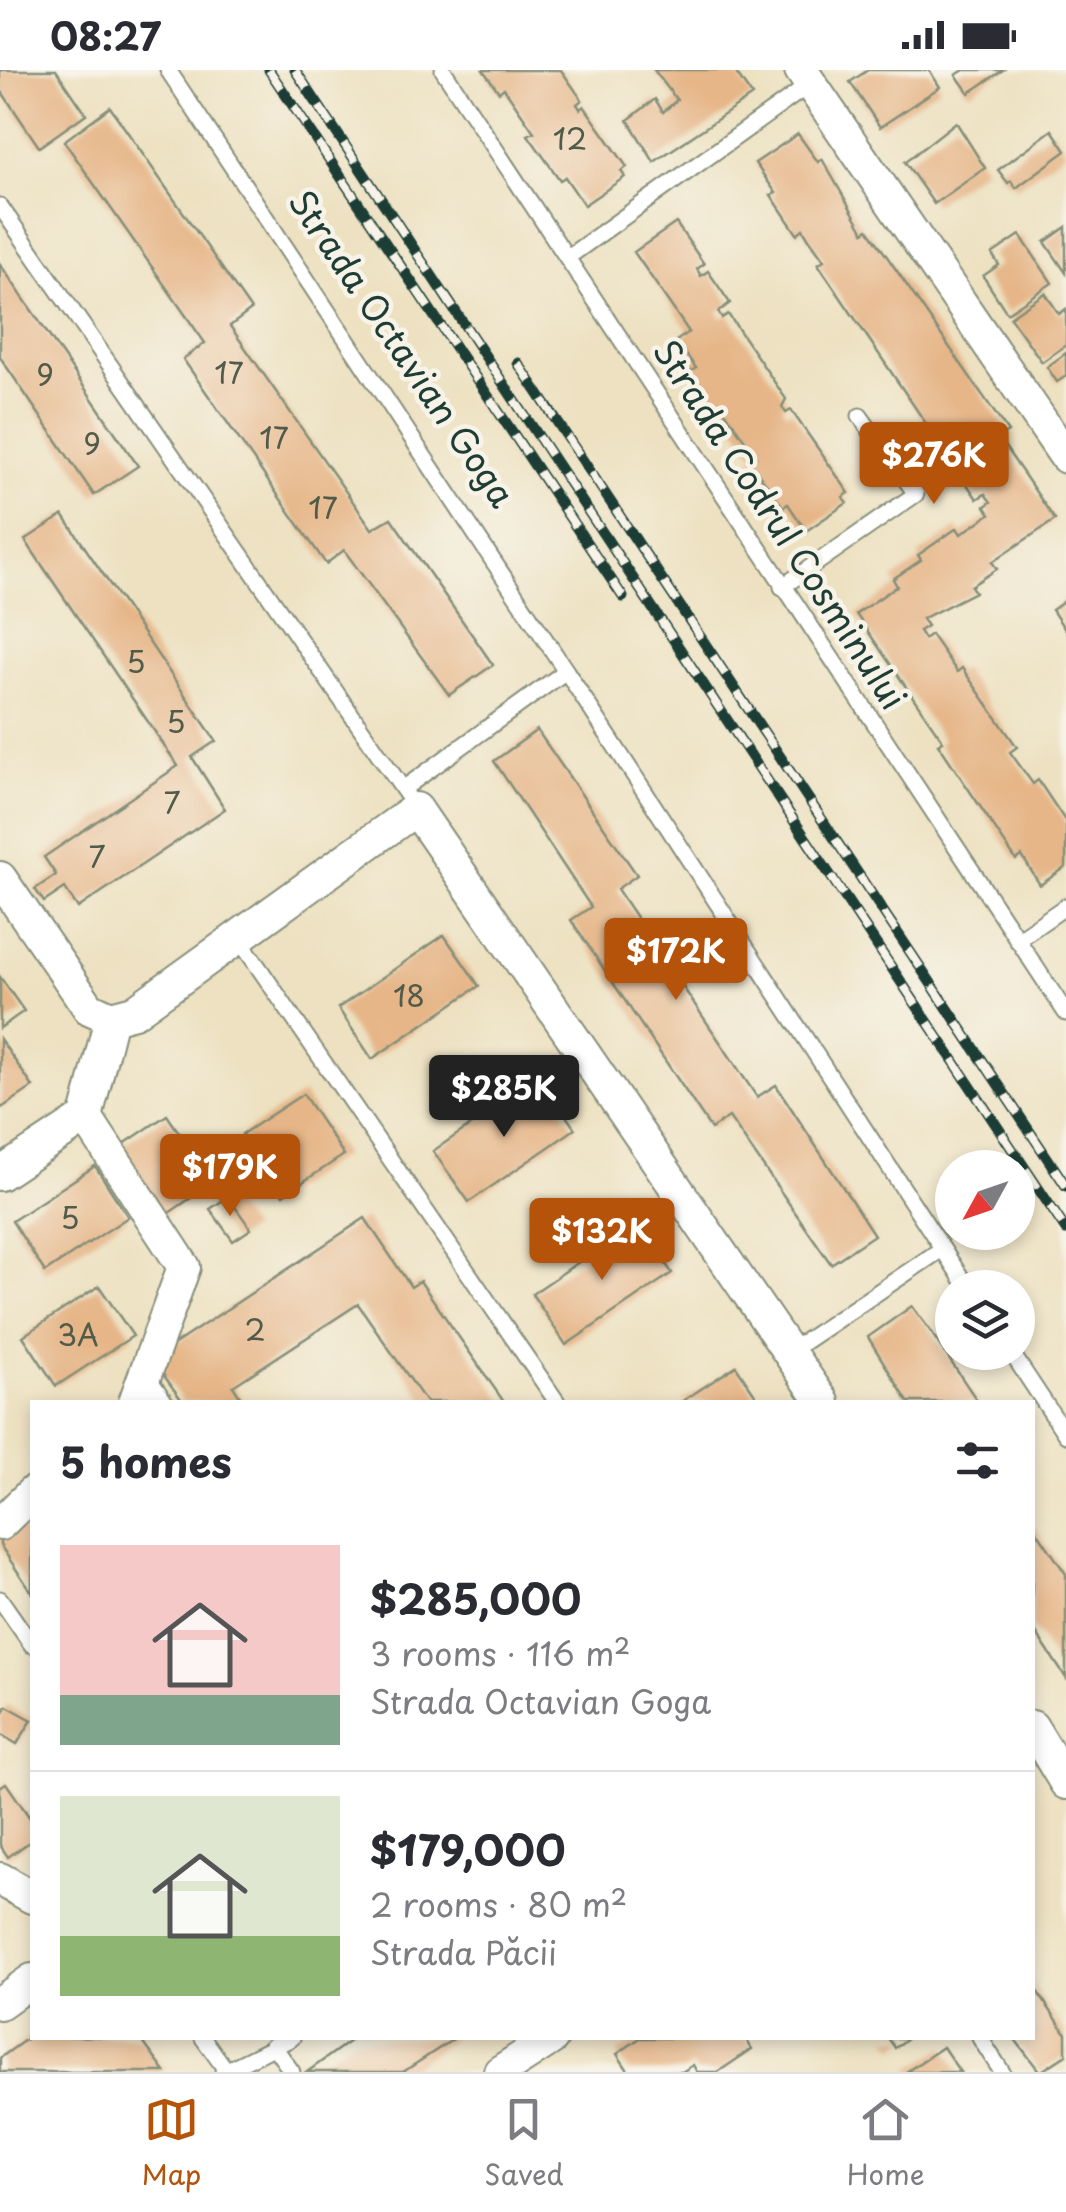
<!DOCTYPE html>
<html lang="en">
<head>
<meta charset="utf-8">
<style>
	:root { --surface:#fff; --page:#f2f2f3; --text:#2b2b33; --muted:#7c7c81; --line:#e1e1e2; --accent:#b45309 }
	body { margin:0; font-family:"Playpen Sans",sans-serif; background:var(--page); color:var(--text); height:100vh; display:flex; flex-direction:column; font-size:38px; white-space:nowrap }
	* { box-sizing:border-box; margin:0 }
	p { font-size:32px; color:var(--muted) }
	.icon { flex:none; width:55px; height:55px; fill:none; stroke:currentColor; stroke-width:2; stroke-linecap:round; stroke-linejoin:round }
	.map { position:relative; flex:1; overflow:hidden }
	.panel { position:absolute; left:30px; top:1330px; width:1005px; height:640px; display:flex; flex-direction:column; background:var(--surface); border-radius:0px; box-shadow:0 5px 15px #0003 }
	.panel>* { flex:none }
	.needle { width:65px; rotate:230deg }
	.controls { position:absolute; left:935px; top:1080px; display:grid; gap:20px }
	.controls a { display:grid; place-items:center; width:100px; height:100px; border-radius:50%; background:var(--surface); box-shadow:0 5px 15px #0003; font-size:50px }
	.price { position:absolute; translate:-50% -85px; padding:0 22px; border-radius:10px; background:var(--accent); color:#fff; font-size:32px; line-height:65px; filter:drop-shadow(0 2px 5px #0008) }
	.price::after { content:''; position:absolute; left:50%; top:60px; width:30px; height:22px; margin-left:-15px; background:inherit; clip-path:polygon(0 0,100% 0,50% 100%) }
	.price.current { background:#222; color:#fff }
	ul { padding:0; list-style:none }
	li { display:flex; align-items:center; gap:30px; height:250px; padding:0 30px }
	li+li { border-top:2px solid var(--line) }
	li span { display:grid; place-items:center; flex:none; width:280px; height:200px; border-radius:0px; color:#555 }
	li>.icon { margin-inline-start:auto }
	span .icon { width:120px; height:120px; fill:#fffc; stroke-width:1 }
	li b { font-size:42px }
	h2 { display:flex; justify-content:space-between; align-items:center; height:120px; padding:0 30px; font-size:42px }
	.status { display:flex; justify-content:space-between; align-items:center; height:70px; padding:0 50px; background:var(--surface); direction:ltr }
	.status svg { height:28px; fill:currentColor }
	.tab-bar { display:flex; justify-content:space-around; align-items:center; height:140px; border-top:2px solid var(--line); background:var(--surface); font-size:28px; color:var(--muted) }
	.tab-bar a { display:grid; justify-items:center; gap:5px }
	.tab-bar .current { color:var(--accent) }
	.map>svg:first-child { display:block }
</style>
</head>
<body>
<div class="status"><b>08:27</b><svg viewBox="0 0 49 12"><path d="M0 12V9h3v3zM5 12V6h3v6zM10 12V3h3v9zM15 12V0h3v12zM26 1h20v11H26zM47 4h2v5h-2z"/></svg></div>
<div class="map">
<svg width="1066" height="2002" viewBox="0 0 1066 2002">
	<rect width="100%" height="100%" fill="#f7f3e8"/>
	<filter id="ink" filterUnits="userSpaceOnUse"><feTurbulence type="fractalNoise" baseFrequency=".01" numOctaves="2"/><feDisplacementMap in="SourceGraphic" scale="20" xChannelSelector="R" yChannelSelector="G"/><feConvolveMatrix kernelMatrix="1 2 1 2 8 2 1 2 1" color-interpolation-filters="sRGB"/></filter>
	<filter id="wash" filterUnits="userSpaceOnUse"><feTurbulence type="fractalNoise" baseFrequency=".0048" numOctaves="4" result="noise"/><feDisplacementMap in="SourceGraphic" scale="40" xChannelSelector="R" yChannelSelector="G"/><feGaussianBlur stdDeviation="2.25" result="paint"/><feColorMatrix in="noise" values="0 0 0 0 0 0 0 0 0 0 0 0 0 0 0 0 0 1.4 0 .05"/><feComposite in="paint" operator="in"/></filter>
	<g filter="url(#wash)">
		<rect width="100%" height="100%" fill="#ede1c1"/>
		<g id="blocks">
			<g fill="#e6b688">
				<path d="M 0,0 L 56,0 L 86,44 L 39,77 L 0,19 Z"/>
				<path d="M 483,0 L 561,0 L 582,30 L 577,34 L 580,39 L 584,36 L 627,97 L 621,101 L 625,107 L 584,135 L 565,107 L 560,110 L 528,65 L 534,62 L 504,18 L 499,22 Z"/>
				<path d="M 654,0 L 734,0 L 752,26 L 654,92 L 628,50 L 655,29 L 663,42 L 677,30 Z"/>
				<path d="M 868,0 L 929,0 L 940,17 L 880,57 L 850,12 Z"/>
				<path d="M 964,0 L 1003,0 L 969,23 L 956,5 Z"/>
				<path d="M 110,37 L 251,240 L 230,256 L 372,459 L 391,448 L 493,595 L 449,625 L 344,480 L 326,494 L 183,289 L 205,273 L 64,71 Z"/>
				<path d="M 956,52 L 985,98 L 934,134 L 905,92 Z"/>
				<path d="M 1052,60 L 1066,81 L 1016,118 L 1011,111 L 1008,113 L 998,100 Z"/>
				<path d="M 798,64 L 818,92 L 822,89 L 864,162 L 868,159 L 1008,362 L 999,368 L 1055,450 L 992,492 L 997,499 L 971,516 L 975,522 L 922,549 L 927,556 L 919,561 L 924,569 L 931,564 L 957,602 L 962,598 L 1017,677 L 1010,682 L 1033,714 L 1038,710 L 1066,752 L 1066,797 L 1040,815 L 1022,786 L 1016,790 L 943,681 L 938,674 L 943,671 L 856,544 L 897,516 L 893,509 L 921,490 L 918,485 L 957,458 L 961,464 L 990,444 L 985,436 L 991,432 L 985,424 L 977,429 L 818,194 L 824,190 L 809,169 L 803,159 L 797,164 L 771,125 L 776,123 L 755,93 Z"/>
				<path d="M 676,153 L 704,194 L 697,199 L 701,206 L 708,201 L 730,233 L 718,242 L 722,248 L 728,244 L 786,329 L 782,337 L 786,343 L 791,340 L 849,423 L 843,427 L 847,433 L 806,461 L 788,434 L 783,437 L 750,392 L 756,387 L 723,338 L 718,342 L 690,302 L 696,298 L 676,271 L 689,262 L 634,182 Z"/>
				<path d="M 1066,157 L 1066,203 L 1045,172 Z"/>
				<path d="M 1020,165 L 1052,213 L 1007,243 L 983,206 L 999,195 L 992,184 Z"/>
				<path d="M 0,194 L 138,396 L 94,425 L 0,287 Z"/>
				<path d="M 1045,223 L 1059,244 L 1066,239 L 1066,275 L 1042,292 L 1010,247 Z"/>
				<path d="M 1066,283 L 1066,306 L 1057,312 L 1047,297 Z"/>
				<path d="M 63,445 L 216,671 L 192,687 L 225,739 L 78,838 L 65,818 L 44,832 L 35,819 L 56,805 L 44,787 L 178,696 L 25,470 Z"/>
				<path d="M 1066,530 L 1066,561 L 1052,540 Z"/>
				<path d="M 537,660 L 637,805 L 617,819 L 757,1027 L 776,1015 L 874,1165 L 831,1194 L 729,1047 L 711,1059 L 571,850 L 591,837 L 494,691 Z"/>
				<path d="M 444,865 L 479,916 L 372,989 L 338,938 Z"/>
				<path d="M 0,907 L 24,941 L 0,958 Z"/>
				<path d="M 0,969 L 33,1017 L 0,1039 Z"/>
				<path d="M 540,1008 L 575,1059 L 469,1132 L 433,1081 Z"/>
				<path d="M 303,1024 L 344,1085 L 283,1125 L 242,1064 Z"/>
				<path d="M 167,1045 L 213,1113 L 163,1147 L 118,1078 Z"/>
				<path d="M 95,1096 L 128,1147 L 45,1202 L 12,1151 Z"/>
				<path d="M 228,1127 L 251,1159 L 233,1171 L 210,1139 Z"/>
				<path d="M 365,1148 L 411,1217 L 420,1211 L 504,1332 L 426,1332 L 358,1234 L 233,1316 L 242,1330 L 238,1332 L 183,1332 L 152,1289 Z"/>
				<path d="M 637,1152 L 672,1203 L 566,1275 L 532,1224 Z"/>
				<path d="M 99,1216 L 133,1266 L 56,1316 L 23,1266 Z"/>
				<path d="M 912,1236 L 929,1259 L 978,1332 L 908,1332 L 868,1267 Z"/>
				<path d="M 736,1296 L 760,1332 L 681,1332 Z"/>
				<path d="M 32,1448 L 32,1523 L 0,1475 L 0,1469 Z"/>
				<path d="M 1032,1454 L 1066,1504 L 1066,1608 L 1032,1557 Z"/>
				<path d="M 7,1636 L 32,1650 L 17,1674 L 0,1664 L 0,1647 Z"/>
				<path d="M 6,1713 L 32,1751 L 32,1770 L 8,1787 L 0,1775 L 0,1717 Z"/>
				<path d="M 1032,1914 L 1066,1963 L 1066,1985 L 1040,2002 L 1014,1968 L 1032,1968 Z"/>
				<path d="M 32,1965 L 140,1968 L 165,2002 L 0,2002 L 0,1988 Z"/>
				<path d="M 354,1968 L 455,1968 L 403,2002 L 307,2002 Z"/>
				<path d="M 640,1968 L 745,1968 L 752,1979 L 718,2002 L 697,2002 L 693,1995 L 682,2002 L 629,2002 L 617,1984 Z"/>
				<path d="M 888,1968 L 908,1968 L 895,1978 Z"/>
				<path d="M 943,1977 L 960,2002 L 906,2002 Z"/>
			</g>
		</g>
	</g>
	<g filter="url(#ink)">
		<use href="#blocks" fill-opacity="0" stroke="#868f7a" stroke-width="2.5"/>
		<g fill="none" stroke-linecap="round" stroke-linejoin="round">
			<g stroke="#868f7a" stroke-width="19">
				<g id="service">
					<path d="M 168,0 L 566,601"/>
					<path d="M 443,0 L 1066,943"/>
					<path d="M 0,136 L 407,725"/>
					<path d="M 568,187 L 810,14"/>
					<path d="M 782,517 L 916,424 L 860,346"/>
					<path d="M 403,719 L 566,601 L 968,1218"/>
					<path d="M 237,866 L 557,1332"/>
					<path d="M 1017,870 L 1066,836"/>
					<path d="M 789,1282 L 942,1179"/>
					<path d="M 1011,1282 L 1066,1365"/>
					<path d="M 145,1303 L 165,1332"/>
					<path d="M 0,1529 L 32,1575"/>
					<path d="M 203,1968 L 226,2000"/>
					<path d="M 980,1968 L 1002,2002"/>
					<path d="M 273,1975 L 292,2002"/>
					<path d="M 223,2002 L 292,1968"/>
				</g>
			</g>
			<g stroke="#868f7a" stroke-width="36">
				<g id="minor">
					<path d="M 801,0 L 1066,387"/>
					<path d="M 0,808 L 89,938 L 111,948 L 134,942 L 416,739 L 823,1332"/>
					<path d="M 86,1047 L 184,1197 L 135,1332"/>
					<path d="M 0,1104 L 86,1047 L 111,948"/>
					<path d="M 0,1454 L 32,1423"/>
					<path d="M 1032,1657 L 1066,1713"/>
					<path d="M 0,1809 L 32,1827"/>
					<path d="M 0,1933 L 32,1910"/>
					<path d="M 500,2002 L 552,1968"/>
				</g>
			</g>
			<use href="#service" stroke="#fff" stroke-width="15"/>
			<use href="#minor" stroke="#fff" stroke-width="32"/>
			<g stroke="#1f3d34" stroke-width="11">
				<g id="rail">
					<path d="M 269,0 L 623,527"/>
					<path d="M 295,0 L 1066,1160"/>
					<path d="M 518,293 L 1066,1116"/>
				</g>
			</g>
			<use href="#rail" stroke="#f7f3e8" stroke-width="8" stroke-dasharray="22" stroke-linecap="butt"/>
		</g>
	</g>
	<g text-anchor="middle" stroke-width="9" stroke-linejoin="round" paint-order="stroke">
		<g font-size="30" fill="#515b49">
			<text x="570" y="80">12</text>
			<text x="229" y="314">17</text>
			<text x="45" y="316">9</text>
			<text x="274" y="379">17</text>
			<text x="92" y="385">9</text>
			<text x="323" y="449">17</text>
			<text x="136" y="603">5</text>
			<text x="176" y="663">5</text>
			<text x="172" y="744">7</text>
			<text x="97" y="798">7</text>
			<text x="409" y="937">18</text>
			<text x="70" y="1159">5</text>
			<text x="255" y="1271">2</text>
			<text x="78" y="1276">3A</text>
		</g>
		<g font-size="35" fill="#1f3d34" stroke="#f7f3e8">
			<text transform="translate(401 279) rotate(56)" y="12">Strada Octavian Goga</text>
			<text transform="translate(779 455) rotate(57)" y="12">Strada Codrul Cosminului</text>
		</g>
	</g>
</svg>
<div class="controls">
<a><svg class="needle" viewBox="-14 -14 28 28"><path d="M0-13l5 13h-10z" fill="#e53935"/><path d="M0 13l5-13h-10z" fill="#7c7c81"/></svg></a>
<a><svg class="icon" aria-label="layers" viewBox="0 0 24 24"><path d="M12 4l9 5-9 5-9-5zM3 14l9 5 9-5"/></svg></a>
</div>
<b class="price" style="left:934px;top:437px">$276K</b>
<b class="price" style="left:676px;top:933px">$172K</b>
<b class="price current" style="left:504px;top:1070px">$285K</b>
<b class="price" style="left:230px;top:1149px">$179K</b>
<b class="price" style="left:602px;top:1213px">$132K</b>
<section class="panel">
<h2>5 homes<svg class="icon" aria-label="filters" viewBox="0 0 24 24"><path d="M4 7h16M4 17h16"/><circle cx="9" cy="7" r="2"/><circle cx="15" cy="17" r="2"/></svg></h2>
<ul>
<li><span style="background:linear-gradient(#f6c9c9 75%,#7fa58c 0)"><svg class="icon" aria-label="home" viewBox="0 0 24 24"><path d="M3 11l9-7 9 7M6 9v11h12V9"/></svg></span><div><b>$285,000</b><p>3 rooms · 116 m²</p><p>Strada Octavian Goga</p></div></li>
<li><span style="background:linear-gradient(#dfe7d0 70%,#8fb573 0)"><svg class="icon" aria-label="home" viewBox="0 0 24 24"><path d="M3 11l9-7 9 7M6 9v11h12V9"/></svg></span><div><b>$179,000</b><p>2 rooms · 80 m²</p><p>Strada Păcii</p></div></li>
</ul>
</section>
</div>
<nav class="tab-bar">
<a class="current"><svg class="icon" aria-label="map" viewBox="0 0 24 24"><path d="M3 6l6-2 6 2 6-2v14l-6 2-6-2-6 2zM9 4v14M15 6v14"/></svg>Map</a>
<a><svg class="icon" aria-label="saved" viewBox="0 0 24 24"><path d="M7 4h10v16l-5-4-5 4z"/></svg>Saved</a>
<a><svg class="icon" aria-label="home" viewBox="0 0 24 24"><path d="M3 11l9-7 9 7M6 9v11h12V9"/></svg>Home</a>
</nav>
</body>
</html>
